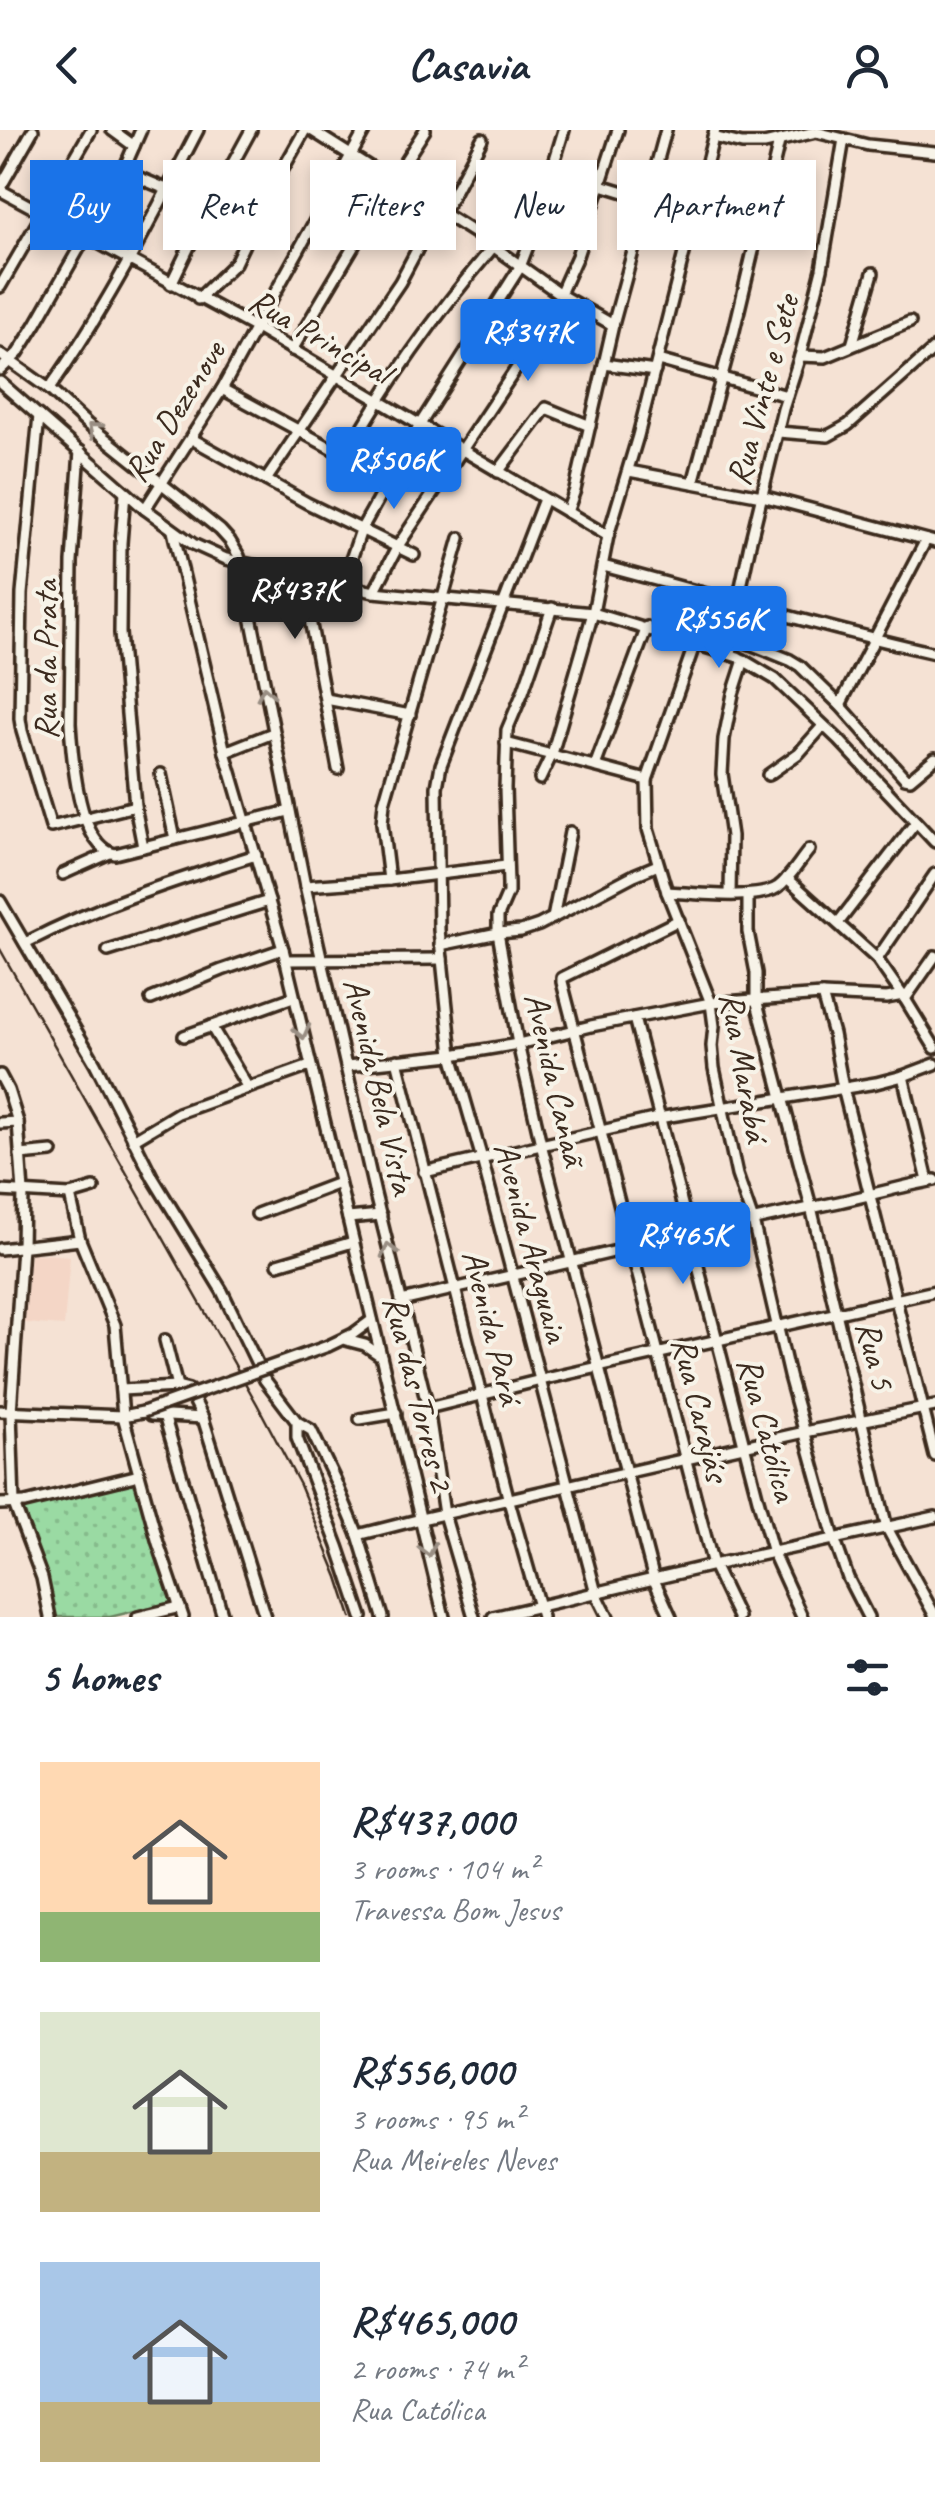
<!DOCTYPE html>
<html lang="en">
<head>
<meta charset="utf-8">
<style>
	:root { --surface:#fff; --page:#f2f2f3; --text:#1f2937; --muted:#747a83; --accent:#1a73e8 }
	body { margin:0; font-family:Caveat,sans-serif; background:var(--page); color:var(--text); height:100vh; display:flex; flex-direction:column; font-size:38px; white-space:nowrap }
	* { box-sizing:border-box; margin:0 }
	p { font-size:32px; color:var(--muted) }
	.icon { flex:none; width:55px; height:55px; fill:none; stroke:currentColor; stroke-width:2; stroke-linecap:round; stroke-linejoin:round }
	.map { position:relative; height:1487px; overflow:hidden }
	.drawer { display:flex; flex-direction:column; background:var(--surface); flex:1 }
	.drawer>* { flex:none }
	.top-card { position:absolute; left:30px; top:30px; width:875px; height:90px; display:flex; gap:20px }
	.price { position:absolute; translate:-50% -85px; padding:0 22px; border-radius:10px; background:var(--accent); color:#fff; font-size:32px; line-height:65px; filter:drop-shadow(0 2px 5px #0008) }
	.price::after { content:''; position:absolute; left:50%; top:60px; width:30px; height:22px; margin-left:-15px; background:inherit; clip-path:polygon(0 0,100% 0,50% 100%) }
	.price.selected { background:#222; color:#fff }
	ul { padding:0; list-style:none }
	li { display:flex; align-items:center; gap:30px; height:250px; padding:0 40px }
	li span { display:grid; place-items:center; flex:none; width:280px; height:200px; border-radius:0px; color:#555 }
	li>.icon { margin-inline-start:auto }
	span .icon { width:120px; height:120px; fill:#fffc; stroke-width:1 }
	li b { font-size:42px }
	h2 { display:flex; justify-content:space-between; align-items:center; height:120px; padding:0 40px; font-size:42px }
	.pill { padding:0 35px; border-radius:0px; background:var(--surface); box-shadow:0 5px 15px #0003; font-size:35px; line-height:90px }
	.pill.selected { background:var(--accent); color:#fff }
	header { display:flex; justify-content:space-between; align-items:center; height:130px; padding:0 40px; background:var(--surface); font-size:45px; font-weight:700 }
	.map>svg:first-child { display:block }
</style>
</head>
<body>
<header><svg class="icon" aria-label="back" viewBox="0 0 24 24"><path d="M15 5l-7 7 7 7"/></svg>Casavia<svg class="icon" aria-label="person" viewBox="0 0 24 24"><circle cx="12" cy="8" r="4"/><path d="M4 21q1-7 8-7t8 7"/></svg></header>
<div class="map">
<svg width="935" height="1487" viewBox="0 0 935 1487">
	<defs>
		<pattern id="park-dots" width="8" height="8" patternUnits="userSpaceOnUse" patternTransform="scale(2.5)"><rect width="8" height="8" fill="#9adaa3"/><path d="M2 2h.1M6 6h.1" fill="none" stroke="#86bb8c" stroke-width="1.8" stroke-linecap="round"/></pattern>
	</defs>
	<rect width="100%" height="100%" fill="#f5e2d4"/>
	<filter id="ink" filterUnits="userSpaceOnUse"><feTurbulence type="fractalNoise" baseFrequency=".01" numOctaves="2"/><feDisplacementMap in="SourceGraphic" scale="20" xChannelSelector="R" yChannelSelector="G"/><feConvolveMatrix kernelMatrix="1 2 1 2 8 2 1 2 1" color-interpolation-filters="sRGB"/></filter>
	<g filter="url(#ink)">
		<path fill="#f4d6c6" d="M 30,1123 L 70,1126 L 64,1196 L 25,1193 Z"/>
		<path fill="url(#park-dots)" stroke="#6a8260" stroke-width="2.5" d="M 136,1349 L 172,1472 L 110,1487 L 53,1487 L 47,1445 L 21,1377 Z"/>
		<g fill="none" stroke-linecap="round" stroke-linejoin="round">
			<g stroke="#3b2a1e" stroke-width="16">
				<g id="minor">
					<path d="M 112,0 L 134,16"/>
					<path d="M 311,0 L 476,104 L 564,167 L 613,195"/>
					<path d="M 713,7 L 742,14 L 764,14 L 816,2 L 868,15 L 935,22"/>
					<path d="M 552,40 L 647,69"/>
					<path d="M 123,41 L 166,59"/>
					<path d="M 0,58 L 33,0"/>
					<path d="M 0,60 L 256,198 L 608,406"/>
					<path d="M 443,83 L 482,9"/>
					<path d="M 171,154 L 201,92 L 251,0"/>
					<path d="M 0,157 L 91,0"/>
					<path d="M 560,164 L 577,126 L 618,0"/>
					<path d="M 198,169 L 235,133 L 262,76 L 305,0"/>
					<path d="M 852,215 L 873,143"/>
					<path d="M 292,220 L 393,50 L 425,0"/>
					<path d="M 0,224 L 49,259 L 87,294 L 220,400 L 230,411 L 239,426 L 305,756 L 375,1064 L 428,1278 L 444,1384 L 474,1487"/>
					<path d="M 800,226 L 825,227 L 910,192"/>
					<path d="M 658,230 L 787,266"/>
					<path d="M 604,234 L 655,241"/>
					<path d="M 0,240 L 18,223 L 36,194 L 123,41 L 141,0"/>
					<path d="M 0,252 L 145,379 L 193,414 L 226,429 L 374,462 L 593,483 L 738,527 L 775,549 L 839,610 L 935,712"/>
					<path d="M 49,259 C 107,178 152,88 198,0"/>
					<path d="M 222,259 L 390,350"/>
					<path d="M 39,286 L 22,464 L 20,589 L 22,601 L 51,697 L 135,676"/>
					<path d="M 778,302 L 828,306 L 848,295 L 935,218"/>
					<path d="M 192,309 L 307,373 L 414,425"/>
					<path d="M 80,321 L 72,432 L 70,593 C 72,626 78,716 115,724 L 289,681"/>
					<path d="M 346,326 C 388,251 437,183 493,117"/>
					<path d="M 629,341 L 762,366 L 935,412"/>
					<path d="M 498,342 L 546,278 L 590,296"/>
					<path d="M 266,350 L 400,152 L 438,80"/>
					<path d="M 693,353 L 734,201 L 779,12"/>
					<path d="M 125,362 L 121,413 L 120,503 L 135,676 L 143,717"/>
					<path d="M 544,369 L 441,635 L 437,657 L 439,800 L 452,925 L 482,1029 L 596,1463 L 608,1487"/>
					<path d="M 145,379 L 222,259 L 365,0"/>
					<path d="M 567,382 L 575,360 L 613,195 L 666,0"/>
					<path d="M 173,401 L 225,622 L 283,819 L 444,1487"/>
					<path d="M 603,436 C 714,465 823,498 935,523"/>
					<path d="M 302,447 L 338,639"/>
					<path d="M 342,456 L 361,400 L 419,296 L 520,137 L 531,108 L 564,0"/>
					<path d="M 374,462 L 398,416 L 564,167"/>
					<path d="M 552,478 L 523,562 L 507,600 L 505,658 L 508,755 L 508,763 L 498,786 L 498,803 L 518,914 L 541,1014 L 654,1450 L 671,1487"/>
					<path d="M 733,507 L 790,530 L 800,536 L 840,575 L 905,648 L 910,649 L 935,628"/>
					<path d="M 695,513 L 647,650 L 648,699 L 667,762 L 711,873 L 714,896 L 712,916 L 714,938 L 737,1045 L 753,1091 L 789,1246 L 834,1408 L 848,1448 L 868,1487"/>
					<path d="M 731,524 L 738,471 L 750,414 L 783,279 L 800,226 L 822,139 L 844,9"/>
					<path d="M 326,569 L 410,585"/>
					<path d="M 840,575 L 926,410"/>
					<path d="M 506,613 L 647,650"/>
					<path d="M 225,622 L 273,603"/>
					<path d="M 595,636 L 647,497"/>
					<path d="M 161,644 L 175,709"/>
					<path d="M 768,645 L 799,623 L 823,596"/>
					<path d="M 540,649 L 552,624 L 593,483 L 608,406 L 638,306 L 715,0"/>
					<path d="M 63,744 L 110,723"/>
					<path d="M 787,748 L 877,829 L 905,869 L 935,918"/>
					<path d="M 389,750 L 382,693 L 384,673 L 460,408"/>
					<path d="M 305,756 L 389,750 L 506,736"/>
					<path d="M 667,762 C 693,763 758,771 778,757 C 790,748 799,732 809,720"/>
					<path d="M 730,764 L 731,706 L 722,644 L 724,609 L 733,564 L 744,530"/>
					<path d="M 748,765 L 748,802 L 756,843 L 756,869 L 811,1077 L 887,1398 L 935,1486"/>
					<path d="M 0,771 L 95,933 L 153,1048 L 222,1161 L 265,1250 L 297,1292 L 297,1308 L 338,1416 L 362,1487"/>
					<path d="M 553,788 L 570,702"/>
					<path d="M 679,790 L 562,848 L 562,852 L 713,1435 L 738,1487"/>
					<path d="M 838,793 L 916,692"/>
					<path d="M 25,813 C 99,775 176,750 256,725"/>
					<path d="M 440,815 L 498,803 L 521,801 L 539,795 L 634,745 L 658,735"/>
					<path d="M 108,821 L 269,771"/>
					<path d="M 877,829 L 935,744"/>
					<path d="M 285,830 L 442,829"/>
					<path d="M 822,865 L 833,904 L 843,958 L 935,1326"/>
					<path d="M 151,869 L 222,840 L 283,819"/>
					<path d="M 905,869 L 935,826"/>
					<path d="M 634,888 L 758,1369 L 773,1423 L 802,1487"/>
					<path d="M 211,896 L 248,958"/>
					<path d="M 184,906 L 293,867"/>
					<path d="M 397,930 L 509,1371 L 542,1487"/>
					<path d="M 347,936 L 452,925 L 518,914 L 591,896 L 711,873 L 822,865 L 887,868 L 903,865"/>
					<path d="M 0,945 L 8,960 L 18,992 L 23,1062 L 22,1117 L 11,1282 L 14,1374 L 42,1448 L 50,1487"/>
					<path d="M 903,946 L 928,1051"/>
					<path d="M 0,993 L 18,992"/>
					<path d="M 133,1010 L 178,983 L 310,936"/>
					<path d="M 20,1025 L 52,1022"/>
					<path d="M 424,1042 L 658,988 L 876,953 L 903,946 L 935,934"/>
					<path d="M 0,1061 L 70,1065 L 94,1058"/>
					<path d="M 70,1065 L 80,1110 L 115,1195 L 123,1286 L 158,1413 L 183,1487"/>
					<path d="M 257,1084 L 339,1053"/>
					<path d="M 348,1088 L 381,1085"/>
					<path d="M 0,1119 L 80,1110"/>
					<path d="M 278,1134 L 353,1112"/>
					<path d="M 401,1171 C 547,1138 692,1102 839,1072 C 871,1065 903,1056 935,1050"/>
					<path d="M 165,1210 L 177,1257"/>
					<path d="M 346,1210 L 365,1215 L 381,1226"/>
					<path d="M 328,1216 L 353,1204 L 372,1190"/>
					<path d="M 121,1260 L 177,1257 L 189,1260 L 203,1288 L 265,1487"/>
					<path d="M 428,1278 L 541,1250 L 935,1161"/>
					<path d="M 0,1281 L 123,1286 L 143,1282"/>
					<path d="M 151,1285 L 203,1288"/>
					<path d="M 164,1285 L 223,1487"/>
					<path d="M 360,1289 L 396,1283"/>
					<path d="M 297,1292 L 311,1300 L 335,1350 L 358,1405 L 383,1487"/>
					<path d="M 0,1374 L 25,1373 L 139,1345"/>
					<path d="M 358,1405 L 421,1389 L 805,1302 L 935,1276"/>
					<path d="M 138,1487 L 180,1477"/>
					<path d="M 493,1487 L 713,1435 L 935,1387"/>
				</g>
			</g>
			<use href="#minor" stroke="#f7f3e8" stroke-width="9"/>
			<path stroke="#3b2a1e" stroke-width="2.5" d="M 0,819 L 257,1274 L 300,1355 L 338,1447 L 351,1487"/>
			<g stroke="#3b2a1e" stroke-width="16" stroke-linecap="butt">
				<path id="minor-bridge" d="M 143,1282 L 328,1216"/>
			</g>
			<use href="#minor-bridge" stroke="#f7f3e8" stroke-width="9"/>
		</g>
		<defs><path id="oneway-chevron" d="M-2-3.5L2.5 0L-2 3.5" fill="none" stroke-width="1.6" stroke-linecap="round" stroke-linejoin="round" transform="scale(2.5)"/></defs>
		<g stroke="#998e83">
			<use href="#oneway-chevron" transform="translate(94 299) rotate(-140)"/>
			<use href="#oneway-chevron" transform="translate(265 563) rotate(-101)"/>
			<use href="#oneway-chevron" transform="translate(302 902) rotate(76)"/>
			<use href="#oneway-chevron" transform="translate(389 1120) rotate(-103)"/>
			<use href="#oneway-chevron" transform="translate(428 1420) rotate(76)"/>
		</g>
	</g>
	<g text-anchor="middle" stroke-width="8" stroke-linejoin="round" paint-order="stroke">
		<g font-size="35" fill="#3b2a1e" stroke="#f7f3e8">
			<text transform="translate(320 206) rotate(30)" y="12">Rua Principal</text>
			<text transform="translate(762 260) rotate(-75)" y="12">Rua Vinte e Sete</text>
			<text transform="translate(174 281) rotate(-58)" y="12">Rua Dezenove</text>
			<text transform="translate(45 530) rotate(-90)" y="12">Rua da Prata</text>
			<text transform="translate(745 937) rotate(80)" y="12">Rua Marabá</text>
			<text transform="translate(556 949) rotate(77)" y="12">Avenida Canaã</text>
			<text transform="translate(380 956) rotate(77)" y="12">Avenida Bela Vista</text>
			<text transform="translate(532 1112) rotate(75)" y="12">Avenida Araguaia</text>
			<text transform="translate(493 1197) rotate(76)" y="12">Avenida Pará</text>
			<text transform="translate(876 1225) rotate(76)" y="12">Rua 5</text>
			<text transform="translate(419 1263) rotate(76)" y="12">Rua das Torres 2</text>
			<text transform="translate(701 1279) rotate(76)" y="12">Rua Carajás</text>
			<text transform="translate(768 1299) rotate(75)" y="12">Rua Católica</text>
		</g>
	</g>
</svg>
<b class="price" style="left:528px;top:254px">R$347K</b>
<b class="price" style="left:394px;top:382px">R$506K</b>
<b class="price selected" style="left:295px;top:512px">R$437K</b>
<b class="price" style="left:719px;top:541px">R$556K</b>
<b class="price" style="left:683px;top:1157px">R$465K</b>
<div class="top-card">
<a class="pill selected">Buy</a>
<a class="pill">Rent</a>
<a class="pill">Filters</a>
<a class="pill">New</a>
<a class="pill">Apartment</a>
</div>
</div>
<section class="drawer">
<h2>5 homes<svg class="icon" aria-label="filters" viewBox="0 0 24 24"><path d="M4 7h16M4 17h16"/><circle cx="9" cy="7" r="2"/><circle cx="15" cy="17" r="2"/></svg></h2>
<ul>
<li><span style="background:linear-gradient(#ffd9b3 75%,#8fb573 0)"><svg class="icon" aria-label="home" viewBox="0 0 24 24"><path d="M3 11l9-7 9 7M6 9v11h12V9"/></svg></span><div><b>R$437,000</b><p>3 rooms · 104 m²</p><p>Travessa Bom Jesus</p></div></li>
<li><span style="background:linear-gradient(#dfe7d0 70%,#c2b280 0)"><svg class="icon" aria-label="home" viewBox="0 0 24 24"><path d="M3 11l9-7 9 7M6 9v11h12V9"/></svg></span><div><b>R$556,000</b><p>3 rooms · 95 m²</p><p>Rua Meireles Neves</p></div></li>
<li><span style="background:linear-gradient(#a9c7e8 70%,#c2b280 0)"><svg class="icon" aria-label="home" viewBox="0 0 24 24"><path d="M3 11l9-7 9 7M6 9v11h12V9"/></svg></span><div><b>R$465,000</b><p>2 rooms · 74 m²</p><p>Rua Católica</p></div></li>
</ul>
</section>
</body>
</html>
